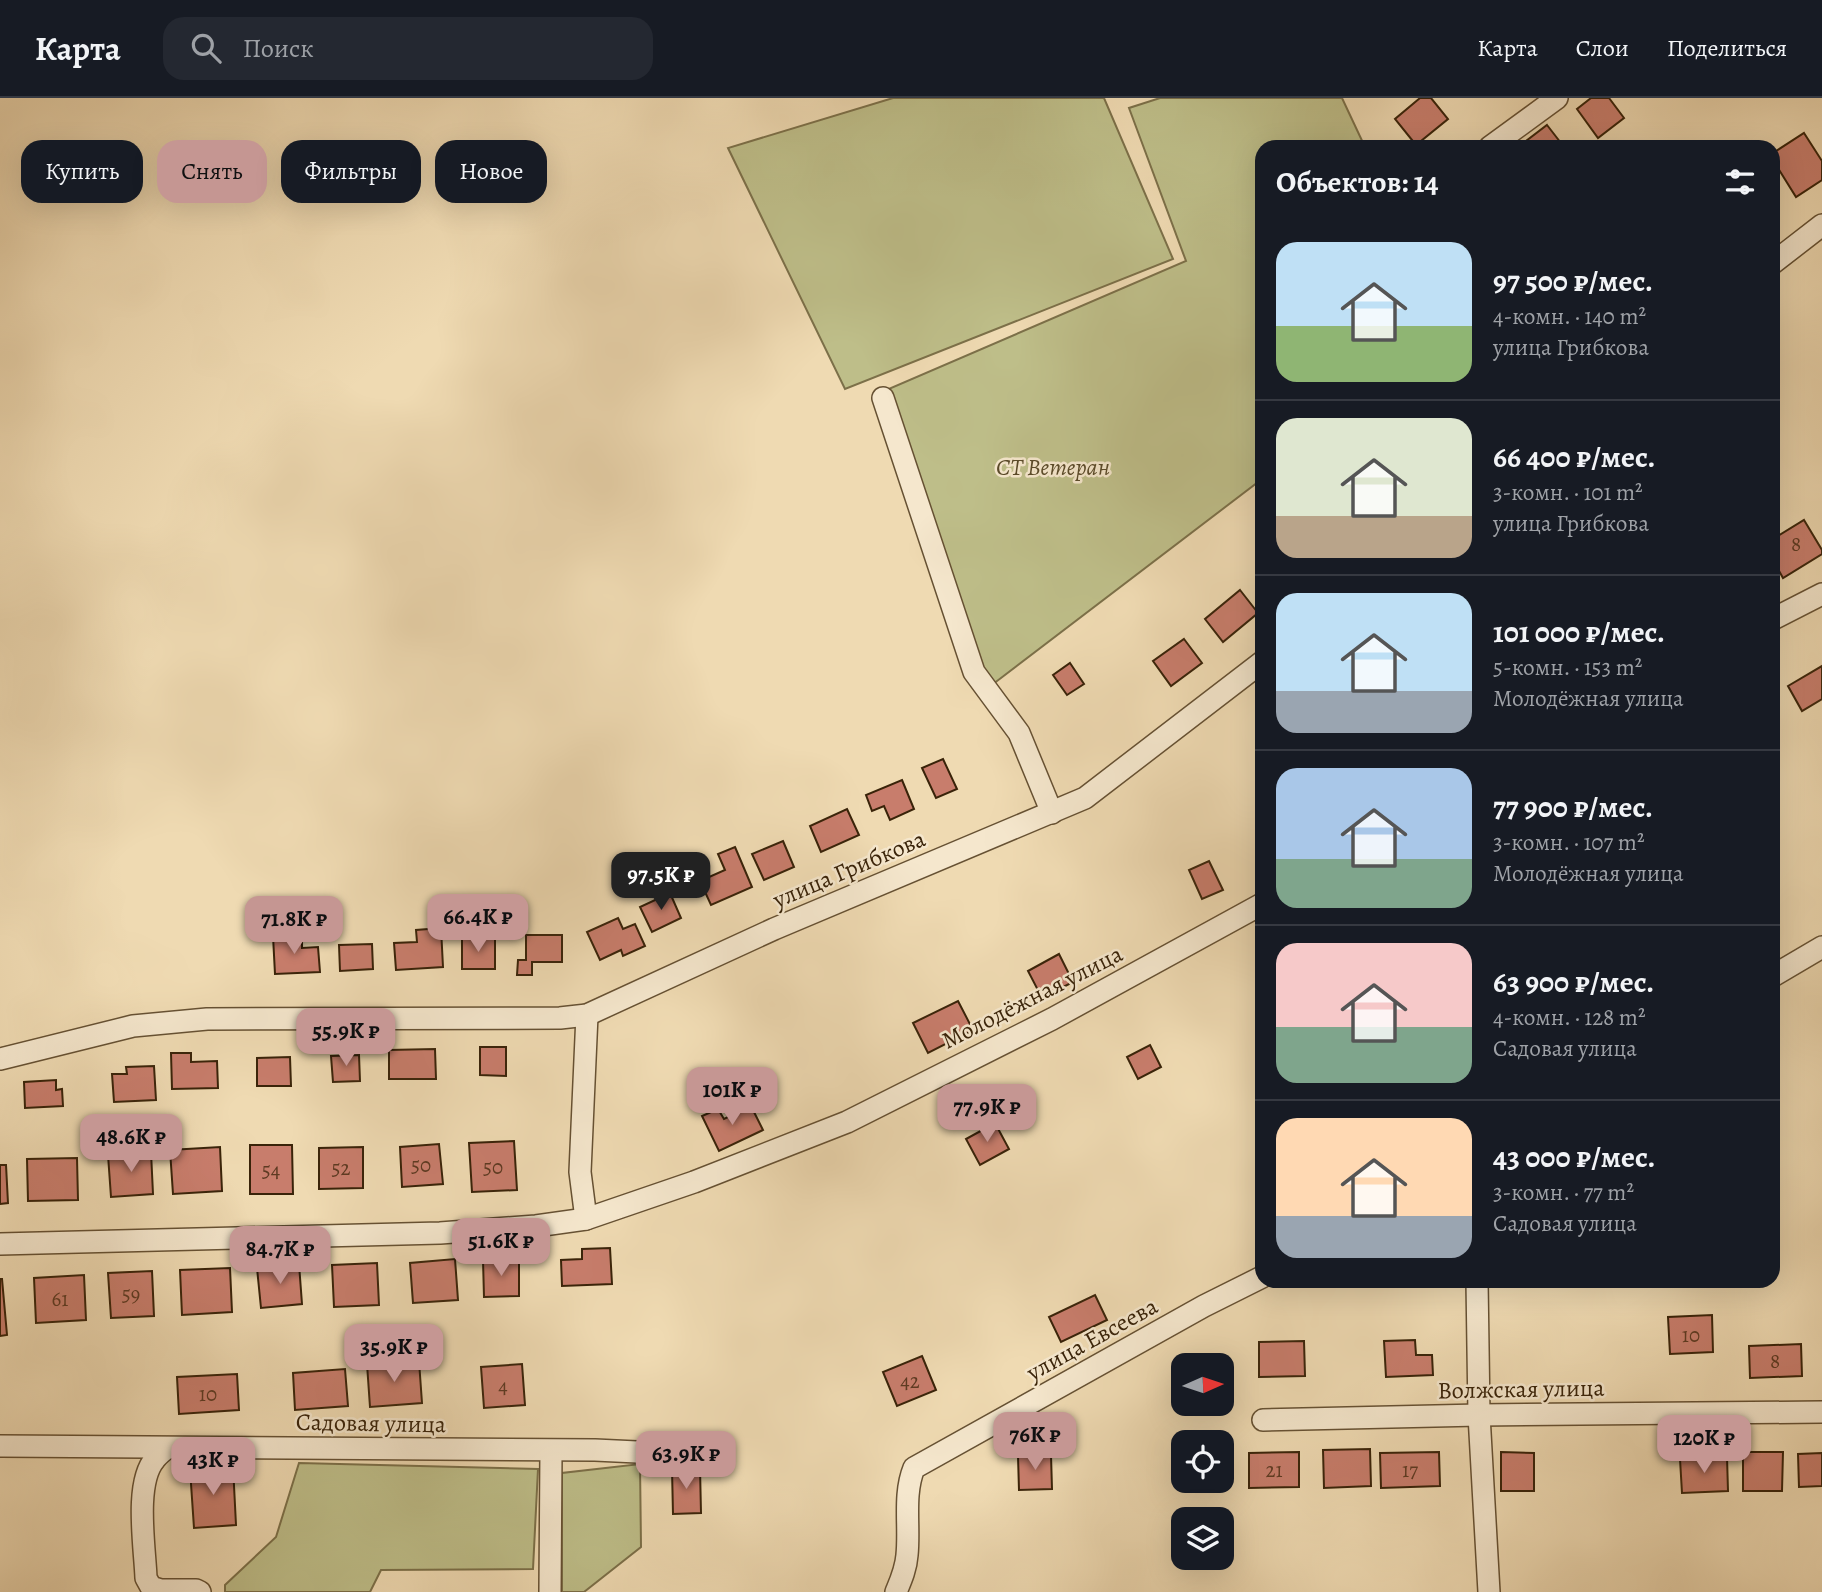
<!DOCTYPE html>
<html lang="ru">
<head>
<meta charset="utf-8">
<style>
	:root { --surface:#171b24; --page:#242831; --text:#f1f3f6; --muted:#9ea1a6; --line:#363941; --accent:#c59692 }
	body { margin:0; font-family:Alegreya,serif; background:var(--page); color:var(--text); height:100vh; display:flex; flex-direction:column; font-size:26px; white-space:nowrap }
	* { box-sizing:border-box; margin:0 }
	p { font-size:23px; color:var(--muted) }
	.icon { flex:none; width:38px; height:38px; fill:none; stroke:currentColor; stroke-width:2; stroke-linecap:round; stroke-linejoin:round }
	.map { position:relative; flex:1; overflow:hidden }
	.sheet { position:absolute; left:1255px; top:42px; width:525px; height:1148px; display:flex; flex-direction:column; background:var(--surface); border-radius:21px; box-shadow:0 7px 28px #0002 }
	.sheet>* { flex:none }
	.hud { position:absolute; left:21px; top:42px; width:665px; height:63px; display:flex; gap:14px }
	.needle { width:46px; rotate:87deg }
	.controls { position:absolute; left:1171px; top:1255px; display:grid; gap:14px }
	.controls a { display:grid; place-items:center; width:63px; height:63px; border-radius:14px; background:var(--surface); box-shadow:0 7px 28px #0002; font-size:35px }
	.price { position:absolute; translate:-50% -60px; padding:0 16px; border-radius:14px; background:var(--accent); color:#111; font-size:23px; line-height:46px; filter:drop-shadow(0 2px 4px #0008) }
	.price::after { content:''; position:absolute; left:50%; top:42px; width:21px; height:16px; margin-left:-10px; background:inherit; clip-path:polygon(0 0,100% 0,50% 100%) }
	.price.selected { background:#222; color:#fff }
	ul { padding:0; list-style:none }
	li { display:flex; align-items:center; gap:21px; height:175px; padding:0 21px }
	li+li { border-top:2px solid var(--line) }
	li span { display:grid; place-items:center; flex:none; width:196px; height:140px; border-radius:21px; color:#555 }
	li>.icon { margin-inline-start:auto }
	span .icon { width:84px; height:84px; fill:#fffc; stroke-width:1 }
	li b { font-size:30px }
	h2 { display:flex; justify-content:space-between; align-items:center; height:84px; padding:0 21px; font-size:30px }
	.chip { padding:0 24px; border-radius:21px; background:var(--surface); box-shadow:0 7px 28px #0002; font-size:24px; line-height:63px }
	.chip.selected { background:var(--accent); color:#111 }
	header { display:flex; align-items:center; gap:42px; box-sizing:border-box; height:98px; padding:0 35px; background:var(--surface); border-bottom:2px solid var(--line) }
	header strong { font-size:33px }
	nav { display:flex; gap:38px; margin-inline-start:auto; font-size:24px }
	.search { width:490px; height:63px; background:var(--page); display:flex; align-items:center; gap:18px; box-sizing:border-box; padding:0 24px; border-radius:21px; color:var(--muted); font-size:26px }
	.map>svg:first-child { display:block }
</style>
</head>
<body>
<header>
<strong>Карта</strong>
<div class="search"><svg class="icon" aria-label="search" viewBox="0 0 24 24"><circle cx="10" cy="10" r="6"/><path d="M15 15l6 6"/></svg>Поиск</div>
<nav><a>Карта</a><a>Слои</a><a>Поделиться</a></nav>
</header>
<div class="map">
<svg width="1822" height="1494" viewBox="0 0 1822 1494">
	<rect width="100%" height="100%" fill="#efdab2"/>
	<filter id="stains"><feTurbulence type="fractalNoise" baseFrequency=".00286" numOctaves="4"/><feColorMatrix values="0 0 0 0 .2 0 0 0 0 .09 0 0 0 0 .02 0 0 0 .5 -.17"/></filter>
	<radialGradient id="worn" r=".72"><stop offset=".6" stop-color="#630" stop-opacity="0"/><stop offset="1" stop-color="#630" stop-opacity=".3"/></radialGradient>
	<g fill="#bebe89" stroke="#7c7049" stroke-width="2">
		<path d="M 893,0 L 1104,0 L 1173,161 L 845,291 L 728,50 Z"/>
		<path d="M 1160,0 L 1342,0 L 1365,49 L 1262,49 L 1262,381 L 984,593 L 877,296 L 1186,163 L 1129,10 Z"/>
		<path d="M 299,1365 L 538,1371 L 533,1471 L 381,1472 L 370,1494 L 225,1494 L 225,1487 L 276,1439 Z"/>
		<path d="M 640,1366 L 641,1449 L 584,1494 L 562,1494 L 562,1375 Z"/>
	</g>
	<g fill="#c87d6c" stroke="#392309" stroke-width="2">
		<path d="M 1420,0 L 1431,0 L 1448,21 L 1416,47 L 1395,21 Z"/>
		<path d="M 1591,0 L 1609,0 L 1624,20 L 1598,40 L 1577,11 Z"/>
		<path d="M 1547,27 L 1564,49 L 1518,49 Z"/>
		<path d="M 1804,35 L 1822,63 L 1822,82 L 1796,99 L 1773,62 L 1773,55 Z"/>
		<path d="M 1804,422 L 1822,452 L 1822,456 L 1783,480 L 1773,462 L 1773,441 Z"/>
		<path d="M 1240,492 L 1258,515 L 1223,544 L 1205,521 Z"/>
		<path d="M 1184,541 L 1202,565 L 1171,588 L 1153,563 Z"/>
		<path d="M 1070,565 L 1084,586 L 1067,597 L 1053,577 Z"/>
		<path d="M 1822,568 L 1822,601 L 1802,613 L 1788,588 Z"/>
		<path d="M 943,661 L 957,691 L 936,700 L 922,670 Z"/>
		<path d="M 902,682 L 914,711 L 890,722 L 884,708 L 872,713 L 866,697 Z"/>
		<path d="M 847,711 L 859,737 L 821,754 L 810,728 Z"/>
		<path d="M 783,743 L 794,769 L 764,782 L 752,756 Z"/>
		<path d="M 735,749 L 752,789 L 711,807 L 700,783 L 725,772 L 718,756 Z"/>
		<path d="M 1209,763 L 1223,792 L 1202,801 L 1189,772 Z"/>
		<path d="M 670,795 L 681,820 L 652,834 L 640,809 Z"/>
		<path d="M 618,820 L 623,831 L 635,826 L 645,848 L 623,858 L 621,852 L 600,862 L 587,834 Z"/>
		<path d="M 441,830 L 443,869 L 396,872 L 394,845 L 417,844 L 416,832 Z"/>
		<path d="M 302,836 L 302,850 L 318,849 L 320,874 L 275,876 L 273,838 Z"/>
		<path d="M 526,837 L 562,837 L 562,864 L 532,864 L 532,877 L 517,877 L 518,862 L 526,862 Z"/>
		<rect x="462" y="841" width="33" height="30"/>
		<path d="M 372,846 L 373,871 L 340,873 L 339,847 Z"/>
		<path d="M 1059,856 L 1073,884 L 1042,900 L 1028,873 Z"/>
		<path d="M 958,903 L 973,932 L 928,955 L 913,925 Z"/>
		<path d="M 1150,947 L 1161,969 L 1138,981 L 1127,959 Z"/>
		<path d="M 480,949 L 506,949 L 506,978 L 480,977 Z"/>
		<path d="M 435,951 L 436,981 L 389,981 L 389,952 Z"/>
		<path d="M 171,955 L 191,955 L 191,964 L 217,963 L 218,990 L 172,991 Z"/>
		<path d="M 359,957 L 360,983 L 333,984 L 331,958 Z"/>
		<path d="M 290,959 L 291,988 L 257,988 L 257,960 Z"/>
		<path d="M 154,968 L 156,1002 L 114,1004 L 112,976 L 127,976 L 126,969 Z"/>
		<path d="M 56,982 L 56,992 L 62,991 L 63,1008 L 25,1010 L 24,984 Z"/>
		<path d="M 751,1008 L 763,1032 L 719,1053 L 702,1018 L 718,1011 L 724,1021 Z"/>
		<path d="M 995,1025 L 1009,1051 L 980,1067 L 966,1041 Z"/>
		<path d="M 514,1043 L 517,1092 L 472,1094 L 469,1045 Z"/>
		<path d="M 439,1046 L 443,1086 L 402,1089 L 400,1049 Z"/>
		<path d="M 250,1047 L 292,1047 L 293,1096 L 250,1096 Z"/>
		<path d="M 220,1049 L 222,1093 L 173,1096 L 170,1052 Z"/>
		<path d="M 363,1049 L 363,1090 L 319,1091 L 319,1050 Z"/>
		<path d="M 151,1054 L 153,1096 L 111,1099 L 108,1057 Z"/>
		<path d="M 77,1060 L 78,1102 L 28,1103 L 27,1061 Z"/>
		<path d="M 0,1067 L 6,1067 L 8,1105 L 0,1106 Z"/>
		<path d="M 610,1150 L 612,1186 L 562,1188 L 561,1162 L 582,1161 L 582,1151 Z"/>
		<path d="M 455,1161 L 458,1202 L 413,1205 L 410,1165 Z"/>
		<path d="M 483,1162 L 519,1162 L 519,1198 L 484,1199 Z"/>
		<path d="M 377,1165 L 379,1207 L 334,1209 L 332,1167 Z"/>
		<path d="M 299,1166 L 302,1206 L 261,1210 L 257,1170 Z"/>
		<path d="M 230,1170 L 232,1214 L 182,1217 L 180,1172 Z"/>
		<path d="M 152,1173 L 154,1218 L 111,1220 L 108,1175 Z"/>
		<path d="M 84,1177 L 86,1222 L 36,1225 L 34,1180 Z"/>
		<path d="M 0,1181 L 2,1181 L 7,1237 L 0,1238 Z"/>
		<path d="M 1095,1197 L 1107,1222 L 1061,1244 L 1049,1219 Z"/>
		<path d="M 1712,1217 L 1713,1254 L 1670,1256 L 1668,1219 Z"/>
		<path d="M 1415,1242 L 1416,1257 L 1432,1257 L 1433,1277 L 1386,1279 L 1384,1243 Z"/>
		<path d="M 1304,1243 L 1305,1278 L 1259,1279 L 1259,1244 Z"/>
		<path d="M 1801,1246 L 1802,1278 L 1750,1280 L 1749,1248 Z"/>
		<path d="M 922,1258 L 936,1292 L 897,1308 L 883,1274 Z"/>
		<path d="M 419,1263 L 422,1305 L 370,1309 L 367,1266 Z"/>
		<path d="M 522,1266 L 525,1307 L 484,1310 L 481,1269 Z"/>
		<path d="M 345,1271 L 348,1308 L 295,1312 L 293,1275 Z"/>
		<path d="M 237,1276 L 239,1312 L 179,1316 L 177,1279 Z"/>
		<path d="M 1370,1351 L 1371,1388 L 1324,1390 L 1323,1352 Z"/>
		<path d="M 1299,1354 L 1299,1389 L 1249,1390 L 1249,1355 Z"/>
		<path d="M 1439,1354 L 1440,1388 L 1381,1390 L 1380,1355 Z"/>
		<path d="M 1501,1354 L 1534,1355 L 1534,1393 L 1501,1393 Z"/>
		<path d="M 1743,1354 L 1783,1354 L 1782,1393 L 1743,1393 Z"/>
		<path d="M 1822,1355 L 1822,1388 L 1799,1389 L 1798,1356 Z"/>
		<path d="M 1051,1357 L 1052,1391 L 1019,1392 L 1018,1358 Z"/>
		<path d="M 1727,1359 L 1728,1393 L 1682,1395 L 1680,1361 Z"/>
		<path d="M 233,1368 L 236,1427 L 194,1430 L 190,1371 Z"/>
		<path d="M 700,1370 L 701,1415 L 673,1416 L 672,1371 Z"/>
	</g>
	<g fill="none" stroke-linecap="round" stroke-linejoin="round">
		<g stroke="#665133" stroke-width="24">
			<g id="minor">
				<path d="M 1490,49 L 1557,0"/>
				<path d="M 1773,165 L 1822,127"/>
				<path d="M 883,300 L 974,574 L 1019,635 L 1052,715"/>
				<path d="M 1773,521 L 1822,496"/>
				<path d="M 1773,878 L 1822,849"/>
				<path d="M 0,961 L 133,928 L 207,921 L 560,920 L 587,917 L 774,831 L 1085,700 L 1262,564"/>
				<path d="M 586,1121 L 580,1074 L 587,917"/>
				<path d="M 0,1146 L 440,1135 L 536,1128 L 586,1121 L 694,1084 L 847,1024 L 1052,921 L 1262,806"/>
				<path d="M 1477,1183 L 1479,1317 L 1489,1494"/>
				<path d="M 1263,1322 L 1479,1317 L 1822,1314"/>
				<path d="M 0,1348 L 595,1352 L 700,1357"/>
				<path d="M 167,1350 C 163,1353 158,1357 155,1361 C 134,1385 145,1450 146,1480 L 151,1489 L 161,1492 L 196,1492 L 200,1494"/>
				<path d="M 550,1494 L 551,1353"/>
				<path d="M 896,1494 C 901,1482 906,1471 907,1457 C 910,1428 903,1397 914,1370 L 1204,1208 L 1262,1179"/>
			</g>
		</g>
		<use href="#minor" stroke="#f5e7cd" stroke-width="21"/>
	</g>
	<g text-anchor="middle" stroke-width="5" stroke-linejoin="round" paint-order="stroke">
		<g font-size="21" fill="#5d3a22">
			<text x="1796" y="453">8</text>
			<text x="421" y="1074">50</text>
			<text x="493" y="1076">50</text>
			<text x="341" y="1077">52</text>
			<text x="271" y="1079">54</text>
			<text x="131" y="1203">59</text>
			<text x="60" y="1208">61</text>
			<text x="1691" y="1244">10</text>
			<text x="1775" y="1270">8</text>
			<text x="910" y="1290">42</text>
			<text x="503" y="1295">4</text>
			<text x="208" y="1303">10</text>
			<text x="1274" y="1379">21</text>
			<text x="1410" y="1379">17</text>
		</g>
		<g font-size="24" font-style="italic" fill="#5a4a29" stroke="#f5e7cd">
			<text x="1053" y="377">СТ Ветеран</text>
		</g>
		<g font-size="24" fill="#392309" stroke="#f5e7cd">
			<text transform="translate(849 771) rotate(-23)" y="8">улица Грибкова</text>
			<text transform="translate(1032 899) rotate(-27)" y="8">Молодёжная улица</text>
			<text transform="translate(1092 1241) rotate(-29)" y="8">улица Евсеева</text>
			<text transform="translate(1521 1291) rotate(-1)" y="8">Волжская улица</text>
			<text transform="translate(371 1325) rotate(1)" y="8">Садовая улица</text>
		</g>
	</g>
	<rect width="100%" height="100%" filter="url(#stains)"/>
	<rect width="100%" height="100%" fill="url(#worn)"/>
</svg>
<div class="controls">
<a><svg class="needle" viewBox="-14 -14 28 28"><path d="M0-13l5 13h-10z" fill="#e53935"/><path d="M0 13l5-13h-10z" fill="#9ea1a6"/></svg></a>
<a><svg class="icon" aria-label="locate" viewBox="0 0 24 24"><circle cx="12" cy="12" r="6"/><path d="M12 2v4M12 18v4M2 12h4M18 12h4"/></svg></a>
<a><svg class="icon" aria-label="layers" viewBox="0 0 24 24"><path d="M12 4l9 5-9 5-9-5zM3 14l9 5 9-5"/></svg></a>
</div>
<b class="price selected" style="left:661px;top:814px">97.5K ₽</b>
<b class="price" style="left:478px;top:856px">66.4K ₽</b>
<b class="price" style="left:294px;top:858px">71.8K ₽</b>
<b class="price" style="left:346px;top:970px">55.9K ₽</b>
<b class="price" style="left:732px;top:1029px">101K ₽</b>
<b class="price" style="left:987px;top:1046px">77.9K ₽</b>
<b class="price" style="left:131px;top:1076px">48.6K ₽</b>
<b class="price" style="left:501px;top:1180px">51.6K ₽</b>
<b class="price" style="left:280px;top:1188px">84.7K ₽</b>
<b class="price" style="left:394px;top:1286px">35.9K ₽</b>
<b class="price" style="left:1035px;top:1374px">76K ₽</b>
<b class="price" style="left:1704px;top:1377px">120K ₽</b>
<b class="price" style="left:686px;top:1393px">63.9K ₽</b>
<b class="price" style="left:213px;top:1399px">43K ₽</b>
<div class="hud">
<a class="chip">Купить</a>
<a class="chip selected">Снять</a>
<a class="chip">Фильтры</a>
<a class="chip">Новое</a>
</div>
<section class="sheet">
<h2>Объектов: 14<svg class="icon" aria-label="filters" viewBox="0 0 24 24"><path d="M4 7h16M4 17h16"/><circle cx="9" cy="7" r="2"/><circle cx="15" cy="17" r="2"/></svg></h2>
<ul>
<li><span style="background:linear-gradient(#bfe0f5 60%,#8fb573 0)"><svg class="icon" aria-label="home" viewBox="0 0 24 24"><path d="M3 11l9-7 9 7M6 9v11h12V9"/></svg></span><div><b>97 500 ₽/мес.</b><p>4-комн. · 140 m²</p><p>улица Грибкова</p></div></li>
<li><span style="background:linear-gradient(#dfe7d0 70%,#b9a48a 0)"><svg class="icon" aria-label="home" viewBox="0 0 24 24"><path d="M3 11l9-7 9 7M6 9v11h12V9"/></svg></span><div><b>66 400 ₽/мес.</b><p>3-комн. · 101 m²</p><p>улица Грибкова</p></div></li>
<li><span style="background:linear-gradient(#bfe0f5 70%,#9aa5b1 0)"><svg class="icon" aria-label="home" viewBox="0 0 24 24"><path d="M3 11l9-7 9 7M6 9v11h12V9"/></svg></span><div><b>101 000 ₽/мес.</b><p>5-комн. · 153 m²</p><p>Молодёжная улица</p></div></li>
<li><span style="background:linear-gradient(#a9c7e8 65%,#7fa58c 0)"><svg class="icon" aria-label="home" viewBox="0 0 24 24"><path d="M3 11l9-7 9 7M6 9v11h12V9"/></svg></span><div><b>77 900 ₽/мес.</b><p>3-комн. · 107 m²</p><p>Молодёжная улица</p></div></li>
<li><span style="background:linear-gradient(#f6c9c9 60%,#7fa58c 0)"><svg class="icon" aria-label="home" viewBox="0 0 24 24"><path d="M3 11l9-7 9 7M6 9v11h12V9"/></svg></span><div><b>63 900 ₽/мес.</b><p>4-комн. · 128 m²</p><p>Садовая улица</p></div></li>
<li><span style="background:linear-gradient(#ffd9b3 70%,#9aa5b1 0)"><svg class="icon" aria-label="home" viewBox="0 0 24 24"><path d="M3 11l9-7 9 7M6 9v11h12V9"/></svg></span><div><b>43 000 ₽/мес.</b><p>3-комн. · 77 m²</p><p>Садовая улица</p></div></li>
</ul>
</section>
</div>
</body>
</html>
